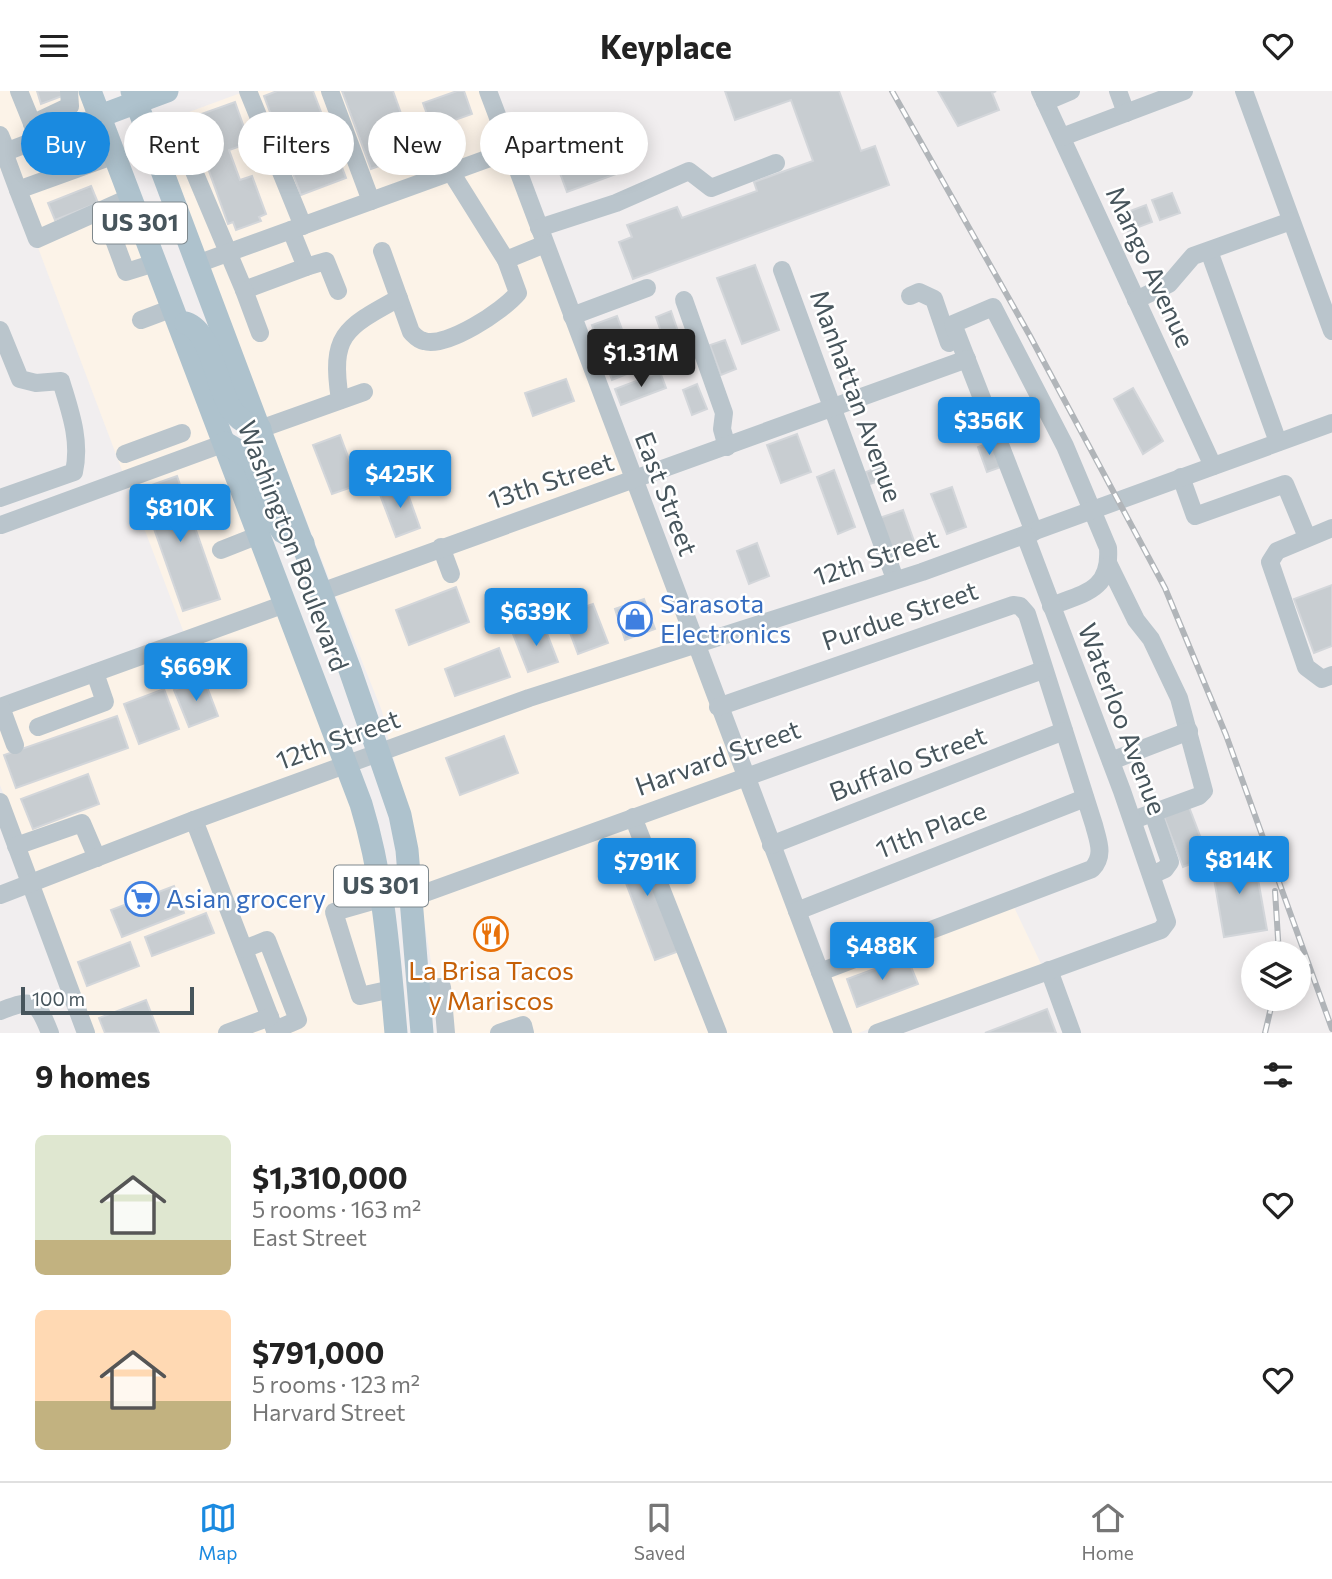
<!DOCTYPE html>
<html lang="en">
<head>
<meta charset="utf-8">
<style>
	:root { --surface:#fff; --page:#f2f2f2; --text:#222; --muted:#767676; --line:#e0e0e0; --accent:#1a8ae0 }
	body { margin:0; font-family:Commissioner,sans-serif; background:var(--page); color:var(--text); height:100vh; display:flex; flex-direction:column; font-size:26px; white-space:nowrap }
	* { box-sizing:border-box; margin:0 }
	p { font-size:23px; color:var(--muted) }
	.icon { flex:none; width:38px; height:38px; fill:none; stroke:currentColor; stroke-width:2; stroke-linecap:round; stroke-linejoin:round }
	.map { position:relative; height:942px; overflow:hidden }
	.details { display:flex; flex-direction:column; background:var(--surface); flex:1 }
	.details>* { flex:none }
	.hud { position:absolute; left:21px; top:21px; width:700px; height:63px; display:flex; gap:14px }
	.controls { position:absolute; left:1241px; top:850px; display:grid; gap:14px }
	.controls a { display:grid; place-items:center; width:70px; height:70px; border-radius:50%; background:var(--surface); box-shadow:0 4px 18px #0003; font-size:35px }
	.scale { position:absolute; left:21px; bottom:18px; width:173px; box-sizing:border-box; padding-left:7px; border:4px solid #47555c; border-top:0; font-size:19px; line-height:24px; white-space:nowrap; color:#47555c; -webkit-text-stroke:5px #fff; paint-order:stroke }
	.price { position:absolute; translate:-50% -60px; padding:0 16px; border-radius:7px; background:var(--accent); color:#fff; font-size:23px; line-height:46px; filter:drop-shadow(0 2px 4px #0008) }
	.price::after { content:''; position:absolute; left:50%; top:42px; width:21px; height:16px; margin-left:-10px; background:inherit; clip-path:polygon(0 0,100% 0,50% 100%) }
	.price.active { background:#222; color:#fff }
	ul { padding:0; list-style:none }
	li { display:flex; align-items:center; gap:21px; height:175px; padding:0 35px }
	li span { display:grid; place-items:center; flex:none; width:196px; height:140px; border-radius:10px; color:#555 }
	li>.icon { margin-inline-start:auto }
	span .icon { width:84px; height:84px; fill:#fffc; stroke-width:1 }
	li b { font-size:30px }
	h2 { display:flex; justify-content:space-between; align-items:center; height:84px; padding:0 35px; font-size:30px }
	.pill { padding:0 24px; border-radius:32px; background:var(--surface); box-shadow:0 4px 18px #0003; font-size:24px; line-height:63px }
	.pill.active { background:var(--accent); color:#fff }
	header { display:flex; justify-content:space-between; align-items:center; height:91px; padding:0 35px; background:var(--surface); font-size:32px; font-weight:700 }
	.dock { display:flex; justify-content:space-around; align-items:center; height:98px; border-top:2px solid var(--line); background:var(--surface); font-size:19px; color:var(--muted) }
	.dock a { display:grid; justify-items:center; gap:4px }
	.dock .active { color:var(--accent) }
	.map>svg:first-child { display:block }
</style>
</head>
<body>
<header><svg class="icon" aria-label="menu" viewBox="0 0 24 24"><path d="M4 6h16M4 12h16M4 18h16"/></svg>Keyplace<svg class="icon" aria-label="heart" viewBox="0 0 24 24"><path d="M12 20l-8-8c-3-5 5-10 8-4 3-6 11-1 8 4z"/></svg></header>
<div class="map">
<svg width="1332" height="942" viewBox="0 0 1332 942">
	<rect width="100%" height="100%" fill="#f1eeef"/>
	<g fill="#fcf3e8">
		<path d="M 0,0 L 83,0 L 91,21 L 0,56 Z"/>
		<path d="M 246,0 L 481,0 L 501,56 L 202,164 L 151,35 Z"/>
		<path d="M 96,34 L 217,348 L 123,382 L 8,77 L 0,79 L 0,70 Z"/>
		<path d="M 506,68 L 625,386 L 526,417 L 330,490 L 272,341 L 372,305 L 367,293 L 267,328 L 207,177 Z"/>
		<path d="M 221,361 L 277,508 L 184,542 L 128,395 Z"/>
		<path d="M 630,398 L 687,549 L 389,651 L 382,620 L 335,503 Z"/>
		<path d="M 282,521 L 339,670 L 34,784 L 0,694 L 0,624 Z"/>
		<path d="M 691,562 L 737,681 L 419,797 L 411,736 L 393,664 L 531,613 Z"/>
		<path d="M 343,683 L 362,736 L 389,942 L 283,942 L 203,733 Z"/>
		<path d="M 742,693 L 837,942 L 443,942 L 421,811 Z"/>
		<path d="M 191,737 L 270,942 L 93,942 L 38,797 Z"/>
		<path d="M 1013,814 L 1042,875 L 858,942 L 850,942 L 828,885 Z"/>
	</g>
	<g fill="#c8cdd1" stroke="#d3d6da" stroke-width="2">
		<path d="M 37,0 L 64,0 L 65,4 L 41,13 Z"/>
		<path d="M 277,0 L 313,0 L 346,87 L 301,104 L 264,5 Z"/>
		<path d="M 342,0 L 393,0 L 415,62 L 371,78 Z"/>
		<path d="M 457,0 L 464,0 L 472,23 L 432,37 L 423,12 Z"/>
		<path d="M 725,0 L 839,0 L 861,60 L 875,55 L 889,94 L 633,188 L 619,151 L 632,146 L 627,134 L 677,116 L 682,127 L 757,100 L 754,91 L 813,70 L 791,9 L 735,29 Z"/>
		<path d="M 938,0 L 996,0 L 992,2 L 999,19 L 958,35 Z"/>
		<path d="M 235,11 L 246,42 L 251,40 L 255,50 L 229,59 L 240,89 L 252,85 L 266,123 L 259,126 L 261,130 L 236,139 L 233,131 L 228,133 L 190,27 Z"/>
		<path d="M 183,27 L 191,47 L 179,52 L 171,32 Z"/>
		<path d="M 609,55 L 619,82 L 567,101 L 557,74 Z"/>
		<path d="M 91,95 L 98,112 L 55,129 L 48,112 Z"/>
		<path d="M 1172,102 L 1180,122 L 1160,129 L 1152,109 Z"/>
		<path d="M 1146,114 L 1152,131 L 1128,140 L 1122,123 Z"/>
		<path d="M 755,174 L 779,239 L 742,253 L 717,187 Z"/>
		<path d="M 671,220 L 683,255 L 668,261 L 656,226 Z"/>
		<path d="M 617,225 L 637,279 L 612,289 L 592,234 Z"/>
		<path d="M 725,249 L 736,278 L 721,284 L 710,254 Z"/>
		<path d="M 660,281 L 666,297 L 621,314 L 615,298 Z"/>
		<path d="M 566,288 L 574,310 L 533,325 L 525,302 Z"/>
		<path d="M 697,293 L 707,318 L 692,324 L 683,299 Z"/>
		<path d="M 1133,297 L 1163,350 L 1143,363 L 1114,308 Z"/>
		<path d="M 797,343 L 811,381 L 781,392 L 767,354 Z"/>
		<path d="M 340,344 L 350,371 L 363,367 L 372,389 L 332,403 L 313,354 Z"/>
		<path d="M 991,351 L 1001,376 L 987,381 L 978,356 Z"/>
		<path d="M 886,373 L 891,386 L 870,393 L 866,381 Z"/>
		<path d="M 834,379 L 855,436 L 838,443 L 817,386 Z"/>
		<path d="M 177,385 L 220,508 L 183,520 L 140,398 Z"/>
		<path d="M 404,392 L 420,437 L 396,446 L 379,401 Z"/>
		<path d="M 952,396 L 966,436 L 947,443 L 931,403 Z"/>
		<path d="M 903,419 L 915,453 L 892,463 L 879,427 Z"/>
		<path d="M 757,452 L 769,485 L 749,493 L 737,460 Z"/>
		<path d="M 1332,494 L 1332,555 L 1314,562 L 1294,508 Z"/>
		<path d="M 456,496 L 469,531 L 409,554 L 396,519 Z"/>
		<path d="M 644,508 L 655,538 L 625,549 L 615,518 Z"/>
		<path d="M 593,513 L 608,552 L 578,563 L 563,523 Z"/>
		<path d="M 543,532 L 558,571 L 528,581 L 513,543 Z"/>
		<path d="M 499,557 L 510,586 L 455,605 L 445,578 Z"/>
		<path d="M 204,588 L 218,625 L 189,636 L 174,599 Z"/>
		<path d="M 164,598 L 179,638 L 139,653 L 124,613 Z"/>
		<path d="M 117,625 L 128,657 L 16,697 L 4,664 Z"/>
		<path d="M 504,645 L 518,682 L 460,704 L 446,667 Z"/>
		<path d="M 88,683 L 99,713 L 33,738 L 21,708 Z"/>
		<path d="M 1189,716 L 1208,766 L 1183,776 L 1164,726 Z"/>
		<path d="M 639,745 L 682,859 L 655,869 L 612,755 Z"/>
		<path d="M 1253,760 L 1267,839 L 1224,846 L 1212,776 Z"/>
		<path d="M 174,795 L 184,822 L 122,846 L 111,819 Z"/>
		<path d="M 206,822 L 214,842 L 152,865 L 145,846 Z"/>
		<path d="M 130,851 L 139,875 L 87,895 L 78,871 Z"/>
		<path d="M 907,866 L 918,893 L 857,916 L 847,888 Z"/>
		<path d="M 146,909 L 159,942 L 105,942 L 99,927 Z"/>
		<path d="M 1047,918 L 1056,942 L 985,942 Z"/>
	</g>
	<g fill="none" stroke-linecap="round" stroke-linejoin="round">
		<g stroke="#bac5cc" stroke-width="18">
			<path d="M 19,0 L 36,42"/>
			<path d="M 248,0 L 303,135"/>
			<path d="M 330,0 L 371,110"/>
			<path d="M 488,0 L 843,942"/>
			<path d="M 1040,0 L 1213,375"/>
			<path d="M 1118,0 L 1126,22"/>
			<path d="M 1244,0 L 1332,240"/>
			<path d="M 1045,11 L 1071,0"/>
			<path d="M 32,33 L 70,15 L 69,0"/>
			<path d="M 0,44 L 7,61"/>
			<path d="M 1062,46 L 1184,0"/>
			<path d="M 4,61 L 18,99 L 115,64"/>
			<path d="M 0,63 L 100,25"/>
			<path d="M 158,71 L 185,59 L 244,199 L 306,176 L 291,139"/>
			<path d="M 451,81 L 506,169"/>
			<path d="M 18,99 L 37,148 L 131,106"/>
			<path d="M 141,135 L 113,146 L 126,181 L 155,172"/>
			<path d="M 539,137 L 616,112 L 689,80 L 711,97 L 776,72"/>
			<path d="M 382,160 L 411,241 C 415,245 418,249 424,250 C 447,257 503,220 518,202 L 506,169 L 545,153"/>
			<path d="M 1209,160 L 1278,351"/>
			<path d="M 197,173 L 509,60"/>
			<path d="M 306,176 L 326,170 L 338,200"/>
			<path d="M 782,179 L 895,488"/>
			<path d="M 244,199 L 260,242"/>
			<path d="M 910,205 L 919,201 L 934,208 L 949,252"/>
			<path d="M 684,209 L 724,322 L 722,338 L 727,356"/>
			<path d="M 1136,209 L 1169,193 L 1193,165 L 1291,130"/>
			<path d="M 572,225 L 647,197"/>
			<path d="M 141,229 L 173,217"/>
			<path d="M 0,239 L 20,288 L 36,292 L 61,290 C 70,320 81,349 74,381 L 0,407"/>
			<path d="M 340,309 C 330,244 344,237 399,207"/>
			<path d="M 260,338 L 364,301"/>
			<path d="M 125,363 L 182,342"/>
			<path d="M 1181,386 L 1195,425 L 1285,393 L 1307,446"/>
			<path d="M 1,434 L 225,352"/>
			<path d="M 1332,437 L 1277,460 L 1270,471 L 1306,576 L 1322,588 L 1332,584"/>
			<path d="M 1034,441 L 953,233 L 993,216 L 1065,355 L 1108,457 C 1111,499 1085,502 1051,515"/>
			<path d="M 441,456 L 451,483"/>
			<path d="M 221,459 L 259,444"/>
			<path d="M 1109,474 L 1136,529 L 1151,548 L 1179,607 L 1204,700 L 1199,705 L 1133,729"/>
			<path d="M 321,501 C 536,423 752,347 967,268"/>
			<path d="M 0,616 L 285,513"/>
			<path d="M 1,616 L 15,654"/>
			<path d="M 718,616 L 1013,514 L 1020,515 L 1027,523 L 1094,734 C 1098,750 1105,764 1092,778 L 820,881"/>
			<path d="M 38,636 L 105,611 L 95,582"/>
			<path d="M 1111,670 L 1189,640"/>
			<path d="M 0,711 L 86,942"/>
			<path d="M 633,726 L 718,942"/>
			<path d="M 194,729 L 276,942"/>
			<path d="M 771,754 L 1064,640"/>
			<path d="M 16,755 L 82,732 L 97,767"/>
			<path d="M 1152,784 L 1165,778 L 1170,771 L 1153,722"/>
			<path d="M 0,804 L 194,729 L 529,607 L 922,481 L 1332,332"/>
			<path d="M 383,807 L 334,821 L 360,905 L 392,898"/>
			<path d="M 411,807 L 1043,579"/>
			<path d="M 797,820 L 1085,707"/>
			<path d="M 244,858 L 267,849 L 298,929 L 275,939"/>
			<path d="M 1049,879 L 1072,942"/>
			<path d="M 418,897 L 442,896 L 446,942"/>
			<path d="M 0,920 C 34,907 37,909 50,942"/>
			<path d="M 227,942 L 270,926"/>
			<path d="M 499,942 L 523,934 L 525,942"/>
			<path d="M 877,942 L 1161,839 L 1167,831 L 1122,700 L 1025,444"/>
		</g>
		<g stroke="#aec2cd" stroke-width="23">
			<path d="M 90,0 L 361,713 C 384,788 389,864 396,942"/>
			<path d="M 132,0 L 350,579 L 400,724 L 407,759 L 422,942"/>
			<path d="M 100,25 L 167,0"/>
			<path d="M 186,232 C 215,242 215,303 236,324 C 242,331 251,334 260,338"/>
			<path d="M 225,352 L 252,368 L 279,435 L 283,441 L 303,452"/>
		</g>
		<g stroke="#b1b5b9" stroke-width="6">
			<g id="rail">
				<path d="M 892,0 L 1030,245 L 1165,497 L 1226,644 L 1332,938"/>
				<path d="M 1275,800 L 1279,863"/>
				<path d="M 1265,942 L 1273,908"/>
			</g>
		</g>
		<use href="#rail" stroke="#fff" stroke-width="3.5" stroke-dasharray="10" stroke-linecap="butt"/>
	</g>
	<defs>
		<g id="shop-ring" transform="scale(1.75)"><circle r="9.5" fill="#fff" stroke="#3f7fe0" stroke-width="1.5"/><path d="M-5-2.5h2.3a2.7 3.5 0 0 1 5.4 0H5L5.5 6h-11ZM-1.5-2.5h3a1.5 2.3 0 0 0-3 0Z" fill="#3f7fe0"/></g>
		<g id="supermarket-ring" transform="scale(1.75)"><circle r="9.5" fill="#fff" stroke="#3f7fe0" stroke-width="1.5"/><path d="M-6-5.5h2.5l.6 2H6L4.5 2H-2.5L-4.4-4H-6ZM-1.5 3.2a1.3 1.3 0 1 0 .1 0ZM3 3.2a1.3 1.3 0 1 0 .1 0Z" fill="#3f7fe0"/></g>
		<g id="restaurant-ring" transform="scale(1.75)"><circle r="9.5" fill="#fff" stroke="#e8710a" stroke-width="1.5"/><path d="M-5-6h1v4h1v-4h1v4h1v-4h1v5L-1.5 .5V6h-2V.5L-5-1ZM5-6V6H3V1.5H1.5Q1.5-4 5-6Z" fill="#e8710a"/></g>
	</defs>
	<g fill-rule="evenodd">
		<use href="#shop-ring" x="635" y="528"/>
		<use href="#supermarket-ring" x="142" y="808"/>
		<use href="#restaurant-ring" x="491" y="843"/>
	</g>
	<g text-anchor="middle" stroke-width="5" stroke-linejoin="round" paint-order="stroke">
		<g fill="#fff" stroke="#7e888d" stroke-width="2">
			<rect x="93" y="111.5" width="94" height="41" rx="5"/>
			<rect x="334" y="774.5" width="94" height="41" rx="5"/>
		</g>
		<g font-size="24" font-weight="bold" fill="#47555c">
			<text x="140" y="140">US 301</text>
			<text x="381" y="803">US 301</text>
		</g>
		<g font-size="26" fill="#47555c" stroke="#fff">
			<text transform="translate(1150 176) rotate(65)" y="9">Mango Avenue</text>
			<text transform="translate(856 305) rotate(70)" y="9">Manhattan Avenue</text>
			<text transform="translate(551 390) rotate(-18)" y="9">13th Street</text>
			<text transform="translate(666 403) rotate(69)" y="9">East Street</text>
			<text transform="translate(293 455) rotate(69)" y="9">Washington Boulevard</text>
			<text transform="translate(876 467) rotate(-18)" y="9">12th Street</text>
			<text transform="translate(900 525) rotate(-19)" y="9">Purdue Street</text>
			<text transform="translate(1122 628) rotate(69)" y="9">Waterloo Avenue</text>
			<text transform="translate(338 649) rotate(-20)" y="9">12th Street</text>
			<text transform="translate(718 667) rotate(-20)" y="9">Harvard Street</text>
			<text transform="translate(908 673) rotate(-21)" y="9">Buffalo Street</text>
			<text transform="translate(931 739) rotate(-21)" y="9">11th Place</text>
		</g>
		<g font-size="26" fill="#366cbe" stroke="#fff" text-anchor="start">
			<text x="660" y="522">Sarasota<tspan x="660" dy="30">Electronics</tspan></text>
			<text x="166" y="817">Asian grocery</text>
		</g>
		<g font-size="26" fill="#c56008" stroke="#fff">
			<text x="491" y="889">La Brisa Tacos<tspan x="491" dy="30">y Mariscos</tspan></text>
		</g>
	</g>
</svg>
<div class="controls">
<a><svg class="icon" aria-label="layers" viewBox="0 0 24 24"><path d="M12 4l9 5-9 5-9-5zM3 14l9 5 9-5"/></svg></a>
</div>
<div class="scale">100 m</div>
<b class="price active" style="left:641px;top:298px">$1.31M</b>
<b class="price" style="left:989px;top:366px">$356K</b>
<b class="price" style="left:400px;top:419px">$425K</b>
<b class="price" style="left:180px;top:453px">$810K</b>
<b class="price" style="left:536px;top:557px">$639K</b>
<b class="price" style="left:196px;top:612px">$669K</b>
<b class="price" style="left:1239px;top:805px">$814K</b>
<b class="price" style="left:647px;top:807px">$791K</b>
<b class="price" style="left:882px;top:891px">$488K</b>
<div class="hud">
<a class="pill active">Buy</a>
<a class="pill">Rent</a>
<a class="pill">Filters</a>
<a class="pill">New</a>
<a class="pill">Apartment</a>
</div>
</div>
<section class="details">
<h2>9 homes<svg class="icon" aria-label="filters" viewBox="0 0 24 24"><path d="M4 7h16M4 17h16"/><circle cx="9" cy="7" r="2"/><circle cx="15" cy="17" r="2"/></svg></h2>
<ul>
<li><span style="background:linear-gradient(#dfe7d0 75%,#c2b280 0)"><svg class="icon" aria-label="home" viewBox="0 0 24 24"><path d="M3 11l9-7 9 7M6 9v11h12V9"/></svg></span><div><b>$1,310,000</b><p>5 rooms · 163 m²</p><p>East Street</p></div><svg class="icon" aria-label="heart" viewBox="0 0 24 24"><path d="M12 20l-8-8c-3-5 5-10 8-4 3-6 11-1 8 4z"/></svg></li>
<li><span style="background:linear-gradient(#ffd9b3 65%,#c2b280 0)"><svg class="icon" aria-label="home" viewBox="0 0 24 24"><path d="M3 11l9-7 9 7M6 9v11h12V9"/></svg></span><div><b>$791,000</b><p>5 rooms · 123 m²</p><p>Harvard Street</p></div><svg class="icon" aria-label="heart" viewBox="0 0 24 24"><path d="M12 20l-8-8c-3-5 5-10 8-4 3-6 11-1 8 4z"/></svg></li>
</ul>
</section>
<nav class="dock">
<a class="active"><svg class="icon" aria-label="map" viewBox="0 0 24 24"><path d="M3 6l6-2 6 2 6-2v14l-6 2-6-2-6 2zM9 4v14M15 6v14"/></svg>Map</a>
<a><svg class="icon" aria-label="saved" viewBox="0 0 24 24"><path d="M7 4h10v16l-5-4-5 4z"/></svg>Saved</a>
<a><svg class="icon" aria-label="home" viewBox="0 0 24 24"><path d="M3 11l9-7 9 7M6 9v11h12V9"/></svg>Home</a>
</nav>
</body>
</html>
